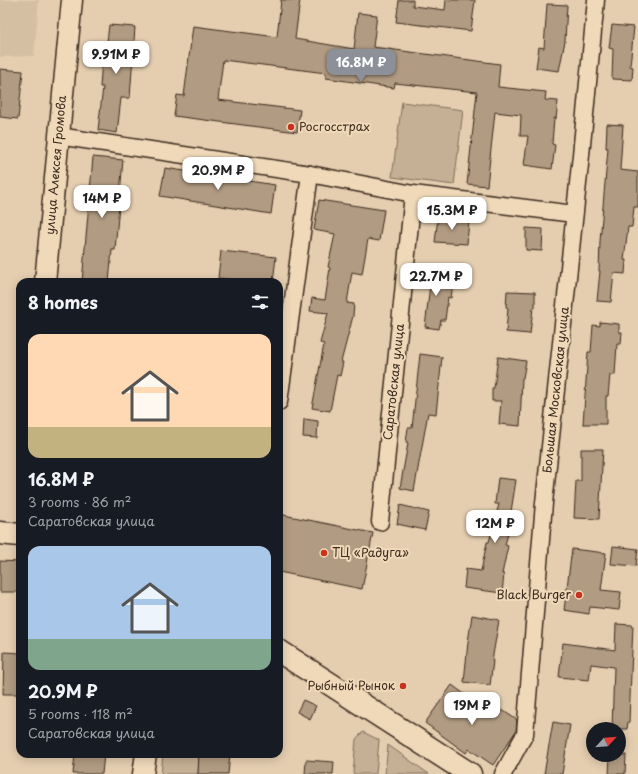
<!DOCTYPE html>
<html lang="en">
<head>
<meta charset="utf-8">
<style>
	:root { --surface:#171b24; --page:#20242c; --text:#f1f3f6; --muted:#9ea1a6; --accent:#8c9099 }
	body { margin:0; font-family:"Playpen Sans",sans-serif; background:var(--page); color:var(--text); height:100vh; display:flex; flex-direction:column; font-size:15px; white-space:nowrap }
	* { box-sizing:border-box; margin:0 }
	p { font-size:13px; color:var(--muted) }
	.icon { flex:none; width:22px; height:22px; fill:none; stroke:currentColor; stroke-width:2; stroke-linecap:round; stroke-linejoin:round }
	.map { position:relative; flex:1; overflow:hidden }
	.details { position:absolute; left:16px; top:278px; width:267px; height:480px; display:flex; flex-direction:column; background:var(--surface); border-radius:12px; box-shadow:0 2px 10px #0003 }
	.details>* { flex:none }
	.needle { width:26px; rotate:64deg }
	.fabs { position:absolute; left:586px; top:722px; display:grid; gap:8px }
	.fabs a { display:grid; place-items:center; width:40px; height:40px; border-radius:50%; background:var(--surface); box-shadow:0 2px 10px #0003; font-size:20px }
	.price { position:absolute; translate:-50% -34px; padding:0 9px; border-radius:8px; background:#fff; color:#222; font-size:13px; line-height:26px; filter:drop-shadow(0 1px 2px #0008) }
	.price::after { content:''; position:absolute; left:50%; top:24px; width:12px; height:9px; margin-left:-6px; background:inherit; clip-path:polygon(0 0,100% 0,50% 100%) }
	.price.selected { background:var(--accent); color:#fff }
	ul { padding:0; list-style:none }
	li { display:grid; align-content:center; gap:8px; height:212px; padding:0 12px }
	li span { display:grid; place-items:center; height:124px; border-radius:12px; color:#555 }
	li>.icon { margin-inline-start:auto }
	span .icon { width:72px; height:72px; fill:#fffc; stroke-width:1 }
	li b { font-size:17px }
	h2 { display:flex; justify-content:space-between; align-items:center; height:48px; padding:0 12px; font-size:17px }
	.map>svg:first-child { display:block }
</style>
</head>
<body>
<div class="map">
<svg width="638" height="774" viewBox="0 0 638 774">
	<rect width="100%" height="100%" fill="#e5ceb0"/>
	<filter id="ink" filterUnits="userSpaceOnUse"><feTurbulence type="fractalNoise" baseFrequency=".025" numOctaves="2"/><feDisplacementMap in="SourceGraphic" scale="8" xChannelSelector="R" yChannelSelector="G"/><feConvolveMatrix kernelMatrix="1 2 1 2 8 2 1 2 1" color-interpolation-filters="sRGB"/></filter>
	<g filter="url(#ink)">
		<path fill="#d5bfa2" d="M 0,0 L 39,0 L 34,56 L 0,57 Z"/>
		<g fill="#c5b095" stroke="#806d5a">
			<path d="M 402,102 L 463,110 L 454,185 L 392,177 Z"/>
			<path d="M 363,732 L 379,740 L 376,774 L 353,774 L 356,739 Z"/>
			<path d="M 388,745 L 429,774 L 385,774 Z"/>
			<path d="M 163,754 L 199,754 L 198,774 L 161,774 Z"/>
		</g>
		<g fill="#b19b82" stroke="#3b2a1e">
			<path d="M 281,0 L 300,0 L 295,39 L 354,49 L 358,13 L 377,15 L 373,47 L 500,64 L 498,87 L 546,92 L 545,100 L 558,101 L 556,119 L 554,118 L 552,144 L 555,145 L 552,169 L 524,165 L 528,136 L 520,136 L 521,115 L 495,112 L 487,186 L 467,184 L 477,92 L 395,83 L 394,88 L 326,78 L 326,73 L 223,60 L 218,100 L 300,110 L 297,132 L 174,116 L 177,95 L 184,96 L 193,26 L 277,37 Z"/>
			<path d="M 399,0 L 413,0 L 413,6 L 445,10 L 446,0 L 475,0 L 471,31 L 396,22 Z"/>
			<path d="M 547,4 L 567,5 L 565,41 L 559,71 L 536,68 L 539,47 L 544,48 Z"/>
			<path d="M 109,25 L 135,27 L 130,98 L 121,98 L 117,133 L 98,130 L 103,87 L 100,87 L 102,59 L 105,59 Z"/>
			<path d="M 612,25 L 634,27 L 630,66 L 633,67 L 632,80 L 612,79 L 613,49 L 609,48 Z"/>
			<path d="M 0,69 L 23,71 L 18,119 L 0,117 Z"/>
			<path d="M 607,124 L 623,125 L 620,170 L 638,172 L 638,207 L 634,207 L 632,227 L 628,227 L 624,260 L 626,260 L 625,274 L 614,273 L 611,302 L 597,301 L 600,271 L 599,271 L 600,241 L 608,148 L 606,148 Z"/>
			<path d="M 93,157 L 123,160 L 115,250 L 112,250 L 109,282 L 82,282 Z"/>
			<path d="M 165,168 L 275,185 L 271,214 L 160,196 Z"/>
			<path d="M 319,200 L 384,210 L 379,241 L 368,239 L 362,274 L 352,272 L 347,303 L 354,304 L 353,316 L 341,362 L 343,362 L 340,376 L 337,375 L 330,411 L 312,408 L 324,344 L 320,343 L 328,313 L 310,311 L 312,298 L 325,300 L 330,268 L 328,267 L 335,234 L 314,230 Z"/>
			<path d="M 438,217 L 469,220 L 467,244 L 435,242 Z"/>
			<path d="M 526,228 L 543,229 L 542,251 L 526,250 Z"/>
			<path d="M 221,251 L 276,257 L 273,282 L 256,282 L 218,278 Z"/>
			<path d="M 420,269 L 442,273 L 440,282 L 453,284 L 451,298 L 448,297 L 445,320 L 441,320 L 439,329 L 425,327 L 430,285 L 417,283 Z"/>
			<path d="M 507,291 L 535,292 L 535,308 L 533,308 L 530,334 L 506,332 L 508,308 L 506,307 Z"/>
			<path d="M 600,322 L 619,324 L 619,332 L 622,332 L 621,344 L 617,344 L 615,375 L 610,375 L 608,396 L 606,396 L 606,424 L 583,424 L 588,352 L 591,352 L 593,325 L 600,326 Z"/>
			<path d="M 420,354 L 442,357 L 436,414 L 428,413 L 414,491 L 400,488 L 408,443 L 406,442 L 408,428 L 412,428 Z"/>
			<path d="M 498,357 L 526,361 L 523,378 L 522,378 L 520,426 L 499,424 L 501,401 L 492,401 L 492,388 L 494,388 Z"/>
			<path d="M 304,419 L 318,421 L 317,438 L 303,437 Z"/>
			<path d="M 581,449 L 603,449 L 599,519 L 574,518 L 576,481 L 581,481 Z"/>
			<path d="M 498,478 L 516,480 L 510,518 L 512,518 L 505,545 L 508,546 L 502,574 L 504,574 L 502,593 L 464,588 L 466,569 L 481,571 L 487,542 L 489,542 L 499,504 L 495,504 Z"/>
			<path d="M 400,505 L 429,512 L 425,530 L 397,524 Z"/>
			<path d="M 279,514 L 373,533 L 362,589 L 279,572 Z"/>
			<path d="M 613,546 L 638,549 L 636,566 L 611,564 Z"/>
			<path d="M 572,549 L 606,553 L 601,590 L 621,592 L 619,610 L 590,607 L 589,614 L 564,610 Z"/>
			<path d="M 0,561 L 20,562 L 20,592 L 0,592 Z"/>
			<path d="M 472,615 L 499,620 L 492,661 L 493,661 L 490,685 L 464,682 L 468,642 Z"/>
			<path d="M 616,624 L 633,625 L 629,722 L 628,722 L 627,729 L 612,729 L 614,667 L 591,664 L 589,680 L 559,677 L 563,643 L 615,650 Z"/>
			<path d="M 4,652 L 20,653 L 20,694 L 3,694 Z"/>
			<path d="M 452,685 L 497,718 L 502,710 L 517,720 L 516,731 L 493,765 L 469,749 L 466,753 L 425,723 Z"/>
			<path d="M 303,700 L 316,706 L 310,719 L 297,712 Z"/>
			<path d="M 553,722 L 570,725 L 562,774 L 544,774 Z"/>
			<path d="M 75,754 L 104,754 L 102,774 L 73,774 Z"/>
			<path d="M 199,754 L 230,754 L 228,774 L 198,774 Z"/>
			<path d="M 610,755 L 626,755 L 625,774 L 609,774 Z"/>
			<path d="M 306,760 L 334,762 L 333,774 L 305,774 Z"/>
		</g>
		<g fill="none" stroke-linecap="round" stroke-linejoin="round">
			<g stroke="#3b2a1e" stroke-width="19">
				<g id="minor">
					<path d="M 58,136 L 310,174 L 413,194 L 574,214"/>
					<path d="M 279,402 L 310,174"/>
					<path d="M 380,522 L 413,194"/>
					<path d="M 503,774 L 525,734 L 544,503 L 581,155 L 596,0"/>
				</g>
			</g>
			<g stroke="#3b2a1e" stroke-width="23">
				<g id="tertiary">
					<path d="M 45,282 L 72,0"/>
					<path d="M 143,774 L 146,754"/>
				</g>
			</g>
			<g stroke="#3b2a1e" stroke-width="25">
				<g id="secondary">
					<path d="M 0,533 L 20,535"/>
					<path d="M 279,651 L 470,774"/>
				</g>
			</g>
			<use href="#minor" stroke="#f0d9b9" stroke-width="16"/>
			<use href="#tertiary" stroke="#f0d9b9" stroke-width="20"/>
			<use href="#secondary" stroke="#f0d9b9" stroke-width="22"/>
		</g>
	</g>
	<g fill="#c8321e" stroke="#f0d9b9" stroke-width="1.5">
		<circle cx="291" cy="127" r="4"/>
		<circle cx="324" cy="553" r="4"/>
		<circle cx="579" cy="595" r="4"/>
		<circle cx="403" cy="686" r="4"/>
	</g>
	<g text-anchor="middle" stroke-width="4" stroke-linejoin="round" paint-order="stroke">
		<g font-size="12" fill="#3b2a1e" stroke="#f0d9b9" text-anchor="start">
			<text x="299" y="131">Росгосстрах</text>
			<text x="332" y="557">ТЦ «Радуга»</text>
			<text x="571" y="599" text-anchor="end">Black Burger</text>
			<text x="395" y="690" text-anchor="end">Рыбный Рынок</text>
		</g>
		<g font-size="12" fill="#3b2a1e" stroke="#f0d9b9">
			<text transform="translate(56 165) rotate(-85)" y="4">улица Алексея Громова</text>
			<text transform="translate(394 382) rotate(-84)" y="4">Саратовская улица</text>
			<text transform="translate(556 390) rotate(-84)" y="4">Большая Московская улица</text>
		</g>
	</g>
</svg>
<div class="fabs">
<a><svg class="needle" viewBox="-14 -14 28 28"><path d="M0-13l5 13h-10z" fill="#e53935"/><path d="M0 13l5-13h-10z" fill="#9ea1a6"/></svg></a>
</div>
<b class="price" style="left:116px;top:75px">9.91M ₽</b>
<b class="price selected" style="left:361px;top:83px">16.8M ₽</b>
<b class="price" style="left:218px;top:191px">20.9M ₽</b>
<b class="price" style="left:102px;top:219px">14M ₽</b>
<b class="price" style="left:452px;top:231px">15.3M ₽</b>
<b class="price" style="left:436px;top:297px">22.7M ₽</b>
<b class="price" style="left:495px;top:544px">12M ₽</b>
<b class="price" style="left:472px;top:726px">19M ₽</b>
<section class="details">
<h2>8 homes<svg class="icon" aria-label="filters" viewBox="0 0 24 24"><path d="M4 7h16M4 17h16"/><circle cx="9" cy="7" r="2"/><circle cx="15" cy="17" r="2"/></svg></h2>
<ul>
<li><span style="background:linear-gradient(#ffd9b3 75%,#c2b280 0)"><svg class="icon" aria-label="home" viewBox="0 0 24 24"><path d="M3 11l9-7 9 7M6 9v11h12V9"/></svg></span><div><b>16.8M ₽</b><p>3 rooms · 86 m²</p><p>Саратовская улица</p></div></li>
<li><span style="background:linear-gradient(#a9c7e8 75%,#7fa58c 0)"><svg class="icon" aria-label="home" viewBox="0 0 24 24"><path d="M3 11l9-7 9 7M6 9v11h12V9"/></svg></span><div><b>20.9M ₽</b><p>5 rooms · 118 m²</p><p>Саратовская улица</p></div></li>
</ul>
</section>
</div>
</body>
</html>
